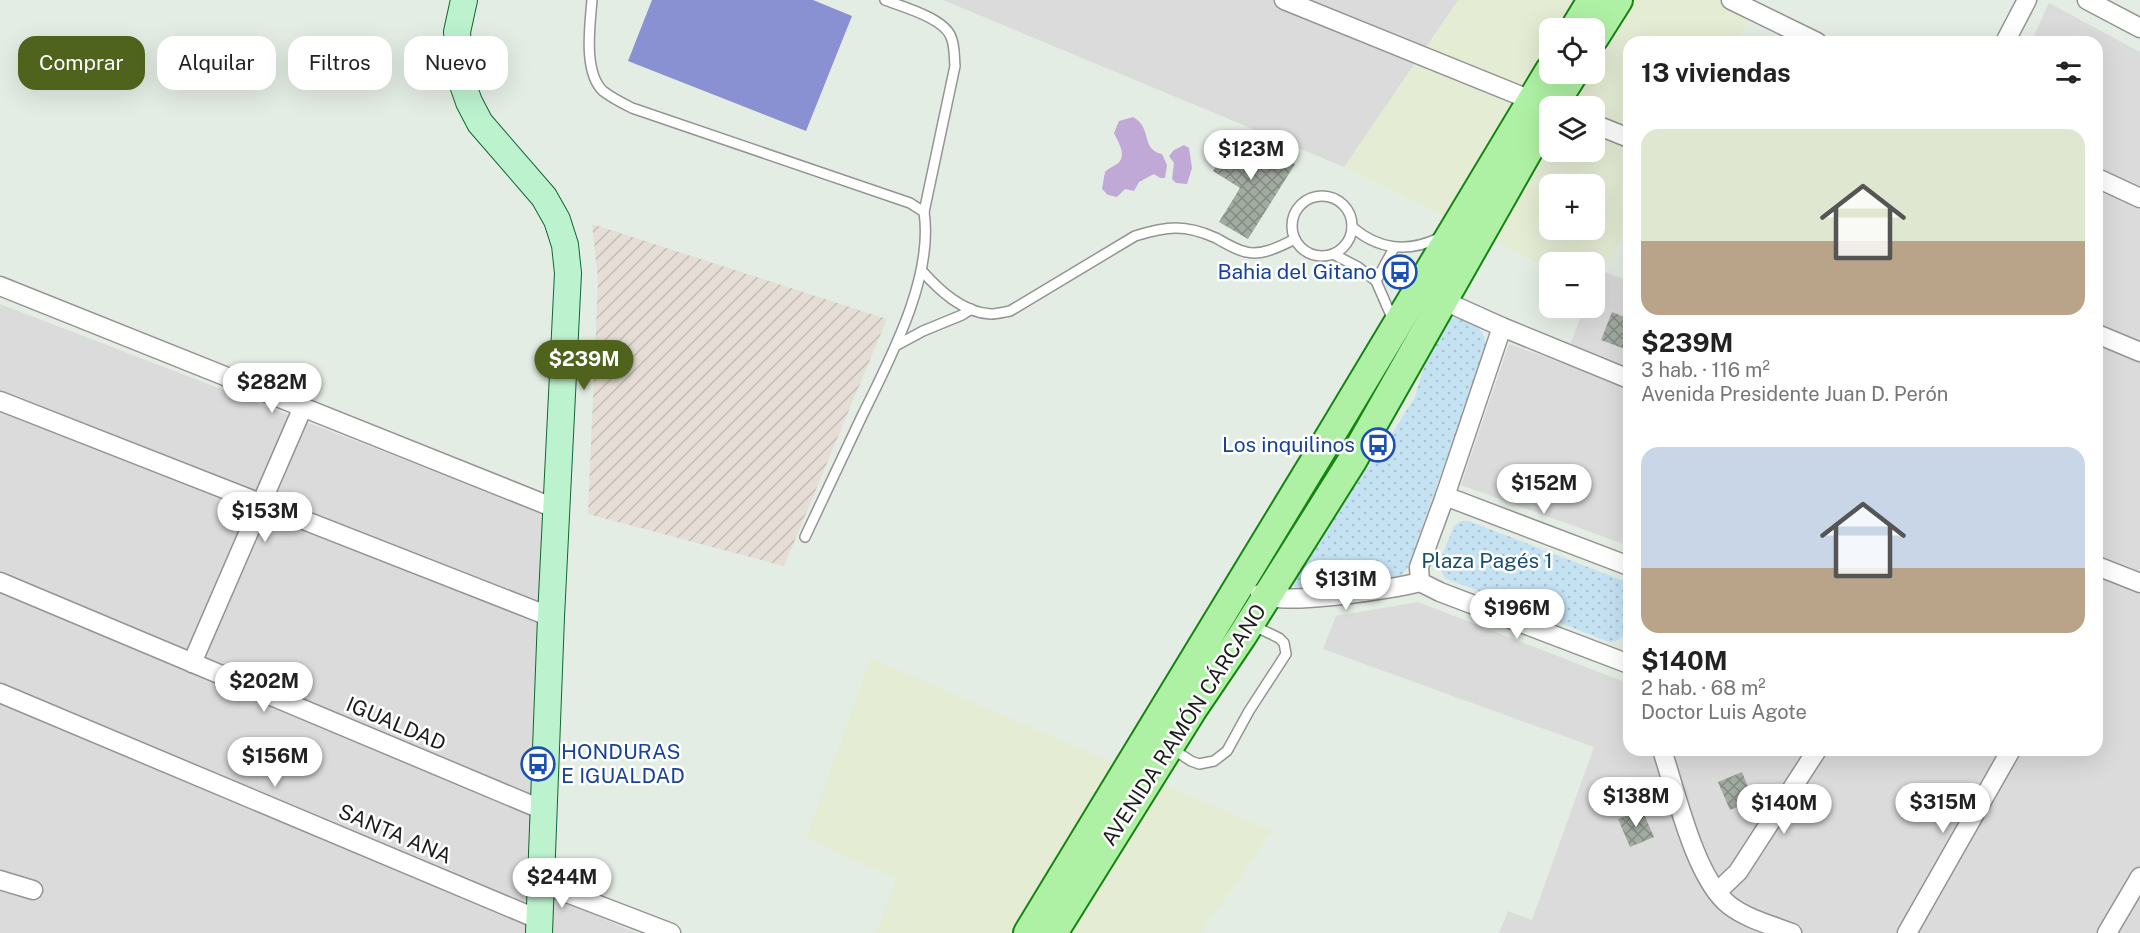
<!DOCTYPE html>
<html lang="es">
<head>
<meta charset="utf-8">
<style>
	:root { --surface:#fff; --page:#f2f2f2; --text:#222; --muted:#767676; --accent:#4f631d }
	body { margin:0; font-family:"Public Sans",sans-serif; background:var(--page); color:var(--text); height:100vh; display:flex; flex-direction:column; font-size:22px; white-space:nowrap }
	* { box-sizing:border-box; margin:0 }
	p { font-size:20px; color:var(--muted) }
	.icon { flex:none; width:33px; height:33px; fill:none; stroke:currentColor; stroke-width:2; stroke-linecap:round; stroke-linejoin:round }
	.map { position:relative; flex:1; overflow:hidden }
	.side { position:absolute; left:1623px; top:36px; width:480px; height:720px; display:flex; flex-direction:column; background:var(--surface); border-radius:18px; box-shadow:0 6px 24px #0002 }
	.side>* { flex:none }
	.top-card { position:absolute; left:18px; top:36px; width:570px; height:54px; display:flex; gap:12px }
	.fabs { position:absolute; left:1539px; top:18px; display:grid; gap:12px }
	.fabs a { display:grid; place-items:center; width:66px; height:66px; border-radius:12px; background:var(--surface); box-shadow:0 6px 24px #0002; font-size:30px }
	.price { position:absolute; translate:-50% -51px; padding:0 14px; border-radius:21px; background:#fff; color:#222; font-size:20px; line-height:39px; filter:drop-shadow(0 2px 3px #0008) }
	.price::after { content:''; position:absolute; left:50%; top:36px; width:18px; height:14px; margin-left:-9px; background:inherit; clip-path:polygon(0 0,100% 0,50% 100%) }
	.price.on { background:var(--accent); color:#fff }
	ul { padding:0; list-style:none }
	li { display:grid; align-content:center; gap:12px; height:318px; padding:0 18px }
	li span { display:grid; place-items:center; height:186px; border-radius:18px; color:#555 }
	li>.icon { margin-inline-start:auto }
	span .icon { width:108px; height:108px; fill:#fffc; stroke-width:1 }
	li b { font-size:26px }
	h2 { display:flex; justify-content:space-between; align-items:center; height:72px; padding:0 18px; font-size:26px }
	.chip { padding:0 21px; border-radius:18px; background:var(--surface); box-shadow:0 6px 24px #0002; font-size:21px; line-height:54px }
	.chip.on { background:var(--accent); color:#fff }
	.map>svg:first-child { display:block }
</style>
</head>
<body>
<div class="map">
<svg width="2140" height="933" viewBox="0 0 2140 933">
	<defs>
		<pattern id="industrial-furrows" width="10" height="10" patternUnits="userSpaceOnUse" patternTransform="scale(1.5)"><rect width="10" height="10" fill="#e5ddd6"/><path d="M-1 1l2-2M0 10L10 0M9 11l2-2" fill="none" stroke="#c4bdb7"/></pattern>
		<pattern id="park-dots" width="8" height="8" patternUnits="userSpaceOnUse" patternTransform="scale(1.5)"><rect width="8" height="8" fill="#c5e2f3"/><path d="M2 2h.1M6 6h.1" fill="none" stroke="#a9c1d0" stroke-width="1.8" stroke-linecap="round"/></pattern>
		<pattern id="building-cross-hatch" width="8" height="8" patternUnits="userSpaceOnUse" patternTransform="scale(1.5)"><rect width="8" height="8" fill="#a2aba0"/><path d="M0 0l8 8M0 8l8-8" fill="none" stroke="#838b82"/></pattern>
	</defs>
	<rect width="100%" height="100%" fill="#e4ede4"/>
	<g fill="#dadbda">
		<path d="M 943,0 L 1560,0 L 1433,204 Z"/>
		<path d="M 2049,3 L 2140,52 L 2140,933 L 1499,933 L 1508,911 L 1532,920 L 1594,747 L 1323,649 L 1336,616 L 1418,602 L 1622,681 L 1629,680 L 1629,750 L 2097,750 L 2097,42 L 2031,42 Z"/>
		<path d="M 1599,270 L 1629,281 L 1629,546 L 1461,485 L 1509,344 L 1563,363 L 1584,308 L 1594,308 L 1595,281 Z"/>
		<path d="M 0,304 L 548,515 L 531,889 L 637,933 L 0,933 Z"/>
	</g>
	<g fill="#e4ecd4" fill-rule="evenodd">
		<path d="M 1458,0 L 1760,0 L 1736,42 L 1629,42 L 1629,225 L 1595,284 L 1594,262 L 1550,262 L 1549,268 L 1344,167 ZM 1550,28 L 1594,28 L 1594,74 L 1550,74 ZM 1550,106 L 1594,106 L 1594,152 L 1550,152 ZM 1550,184 L 1594,184 L 1594,230 L 1550,230 Z"/>
		<path d="M 871,658 L 1272,831 L 1201,933 L 876,933 L 896,879 L 806,838 Z"/>
	</g>
	<path fill="url(#industrial-furrows)" d="M 592,224 L 887,319 L 784,566 L 588,514 L 598,280 Z"/>
	<g fill="url(#park-dots)">
		<path d="M 1451,318 C 1471,321 1486,326 1486,349 L 1407,569 L 1397,579 L 1294,587 L 1296,567 L 1343,497 L 1383,448 L 1415,397 L 1427,356 L 1440,326 Z"/>
		<path d="M 1461,521 L 1469,521 L 1629,583 C 1629,602 1636,641 1609,642 L 1445,578 L 1438,565 L 1454,526 Z"/>
	</g>
	<path fill="#8a91d3" d="M 652,0 L 813,0 L 852,16 L 806,131 L 628,61 Z"/>
	<g fill="#c0a9d6">
		<path d="M 1133,117 C 1153,128 1140,149 1162,154 L 1167,165 L 1165,178 L 1160,178 L 1154,174 L 1139,182 L 1134,191 L 1125,189 L 1117,197 L 1108,195 L 1102,189 L 1105,172 C 1109,168 1112,167 1117,164 C 1128,156 1118,142 1114,133 L 1119,121 Z"/>
		<path d="M 1184,145 L 1189,148 L 1192,168 L 1187,184 L 1176,183 L 1172,179 L 1174,163 L 1169,156 L 1174,150 Z"/>
	</g>
	<g fill="url(#building-cross-hatch)">
		<path d="M 1239,130 L 1295,164 L 1248,239 L 1219,222 L 1240,188 L 1213,171 Z"/>
		<path d="M 1612,312 L 1629,319 L 1629,338 L 1625,349 L 1601,340 Z"/>
		<path d="M 1742,772 L 1753,800 L 1730,810 L 1718,782 Z"/>
		<path d="M 1642,810 L 1654,837 L 1630,847 L 1618,819 Z"/>
	</g>
	<g fill="none" stroke-linecap="round" stroke-linejoin="round">
		<g stroke="#949494" stroke-width="12">
			<g id="lane">
				<path d="M 592,0 C 590,25 583,72 603,91 C 612,98 622,103 632,108 L 910,203 L 924,212 C 934,277 890,359 862,416 C 843,457 824,497 805,537"/>
				<path d="M 885,0 C 903,7 944,18 951,37 C 955,46 954,57 955,66 L 924,212"/>
				<circle cx="1322" cy="226" r="30"/>
				<path d="M 1352,227 C 1379,250 1407,253 1439,238"/>
				<path d="M 1333,254 L 1358,267 L 1376,281 L 1393,320"/>
				<path d="M 922,271 C 939,290 963,313 991,314 C 997,314 1004,312 1010,311 L 1135,236 C 1167,226 1185,224 1216,238 C 1225,243 1236,250 1246,252 C 1262,256 1281,246 1295,239"/>
				<path d="M 1376,281 L 1394,248"/>
				<path d="M 897,345 L 923,331 L 962,315 L 971,309"/>
				<path d="M 1171,748 L 1191,761 L 1199,764 L 1214,761 L 1227,751 L 1249,711 L 1286,654 L 1284,643 L 1279,638 L 1252,625"/>
			</g>
		</g>
		<g stroke="#949494" stroke-width="21">
			<g id="street">
				<path d="M 1284,0 L 1531,100"/>
				<path d="M 1731,0 L 1817,42"/>
				<path d="M 2087,0 L 2140,28"/>
				<path d="M 2005,42 L 2027,0"/>
				<path d="M 1594,124 L 1629,138"/>
				<path d="M 2097,178 L 2140,198"/>
				<path d="M 0,286 L 557,509"/>
				<path d="M 1442,300 L 1502,327 L 1629,379"/>
				<path d="M 2097,334 L 2140,352"/>
				<path d="M 0,401 L 551,617"/>
				<path d="M 1445,496 L 1629,566"/>
				<path d="M 2097,566 L 2140,583"/>
				<path d="M 0,582 L 543,810"/>
				<path d="M 1420,582 L 1419,567 L 1445,496 L 1502,327"/>
				<path d="M 1260,594 C 1280,607 1394,589 1420,582 L 1440,592 L 1629,664"/>
				<path d="M 192,663 L 303,407"/>
				<path d="M 0,693 L 540,920"/>
				<path d="M 1662,750 C 1676,792 1695,878 1729,905 C 1747,919 1771,925 1792,933"/>
				<path d="M 0,880 L 33,890"/>
				<path d="M 541,883 L 671,933"/>
				<path d="M 1717,892 L 1738,872 L 1817,750"/>
				<path d="M 1907,933 L 2011,750"/>
				<path d="M 2107,933 L 2140,877"/>
			</g>
		</g>
		<g stroke="#163" stroke-width="28">
			<path id="secondary" d="M 464,0 L 457,32 L 459,58 L 462,82 L 469,102 L 480,123 L 544,197 L 557,220 L 565,245 L 568,273 L 551,617 L 539,933"/>
		</g>
		<g stroke="#158511" stroke-width="32">
			<g id="primary">
				<path d="M 1575,28 L 1592,0"/>
				<path d="M 1594,38 L 1618,0"/>
				<path d="M 1553,106 L 1573,74"/>
				<path d="M 1028,933 L 1335,428 L 1550,70"/>
				<path d="M 1053,933 L 1192,710 L 1242,636 L 1352,461 L 1550,112"/>
			</g>
		</g>
		<use href="#lane" stroke="#fff" stroke-width="9"/>
		<use href="#street" stroke="#fff" stroke-width="18"/>
		<use href="#secondary" stroke="#bdf2cf" stroke-width="26"/>
		<use href="#primary" stroke="#aff1a4" stroke-width="28"/>
	</g>
	<defs>
		<g id="bus-ring" transform="scale(1.725)"><circle r="9.5" fill="#fff" stroke="#1a4fb4" stroke-width="1.5"/><path d="M-5-6H5V4H4V6H2V4H-2V6H-4V4H-5ZM-3.5-4V0h7V-4ZM-3.5 1.2v1.5H-2V1.2ZM2 1.2v1.5H3.5V1.2Z" fill="#1a4fb4"/></g>
	</defs>
	<g fill-rule="evenodd">
		<use href="#bus-ring" x="1400" y="272"/>
		<use href="#bus-ring" x="1378" y="445"/>
		<use href="#bus-ring" x="538" y="764"/>
	</g>
	<g text-anchor="middle" stroke-width="5" stroke-linejoin="round" paint-order="stroke">
		<g font-size="21" fill="#164399" stroke="#fff" text-anchor="end">
			<text x="1377" y="279">Bahia del Gitano</text>
			<text x="1355" y="452">Los inquilinos</text>
			<text x="561" y="759" text-anchor="start">HONDURAS<tspan x="561" dy="24">E IGUALDAD</tspan></text>
		</g>
		<g font-size="21" fill="#174e6e" stroke="#fff">
			<text x="1487" y="568">Plaza Pagés 1</text>
		</g>
		<g font-size="21" fill="#1d1d1d" stroke="#fff">
			<text transform="translate(396 724) rotate(23)" y="7">IGUALDAD</text>
			<text transform="translate(1184 725) rotate(-57)" y="7">AVENIDA RAMÓN CÁRCANO</text>
			<text transform="translate(395 834) rotate(23)" y="7">SANTA ANA</text>
		</g>
	</g>
</svg>
<div class="fabs">
<a><svg class="icon" aria-label="locate" viewBox="0 0 24 24"><circle cx="12" cy="12" r="6"/><path d="M12 2v4M12 18v4M2 12h4M18 12h4"/></svg></a>
<a><svg class="icon" aria-label="layers" viewBox="0 0 24 24"><path d="M12 4l9 5-9 5-9-5zM3 14l9 5 9-5"/></svg></a>
<a>+</a>
<a>−</a>
</div>
<b class="price" style="left:1251px;top:181px">$123M</b>
<b class="price on" style="left:584px;top:391px">$239M</b>
<b class="price" style="left:272px;top:414px">$282M</b>
<b class="price" style="left:1544px;top:515px">$152M</b>
<b class="price" style="left:265px;top:543px">$153M</b>
<b class="price" style="left:1346px;top:611px">$131M</b>
<b class="price" style="left:1517px;top:640px">$196M</b>
<b class="price" style="left:264px;top:713px">$202M</b>
<b class="price" style="left:275px;top:788px">$156M</b>
<b class="price" style="left:1636px;top:828px">$138M</b>
<b class="price" style="left:1943px;top:834px">$315M</b>
<b class="price" style="left:1784px;top:835px">$140M</b>
<b class="price" style="left:562px;top:909px">$244M</b>
<div class="top-card">
<a class="chip on">Comprar</a>
<a class="chip">Alquilar</a>
<a class="chip">Filtros</a>
<a class="chip">Nuevo</a>
</div>
<section class="side">
<h2>13 viviendas<svg class="icon" aria-label="filters" viewBox="0 0 24 24"><path d="M4 7h16M4 17h16"/><circle cx="9" cy="7" r="2"/><circle cx="15" cy="17" r="2"/></svg></h2>
<ul>
<li><span style="background:linear-gradient(#dfe7d0 60%,#b9a48a 0)"><svg class="icon" aria-label="home" viewBox="0 0 24 24"><path d="M3 11l9-7 9 7M6 9v11h12V9"/></svg></span><div><b>$239M</b><p>3 hab. · 116 m²</p><p>Avenida Presidente Juan D. Perón</p></div></li>
<li><span style="background:linear-gradient(#c9d6e8 65%,#b9a48a 0)"><svg class="icon" aria-label="home" viewBox="0 0 24 24"><path d="M3 11l9-7 9 7M6 9v11h12V9"/></svg></span><div><b>$140M</b><p>2 hab. · 68 m²</p><p>Doctor Luis Agote</p></div></li>
</ul>
</section>
</div>
</body>
</html>
